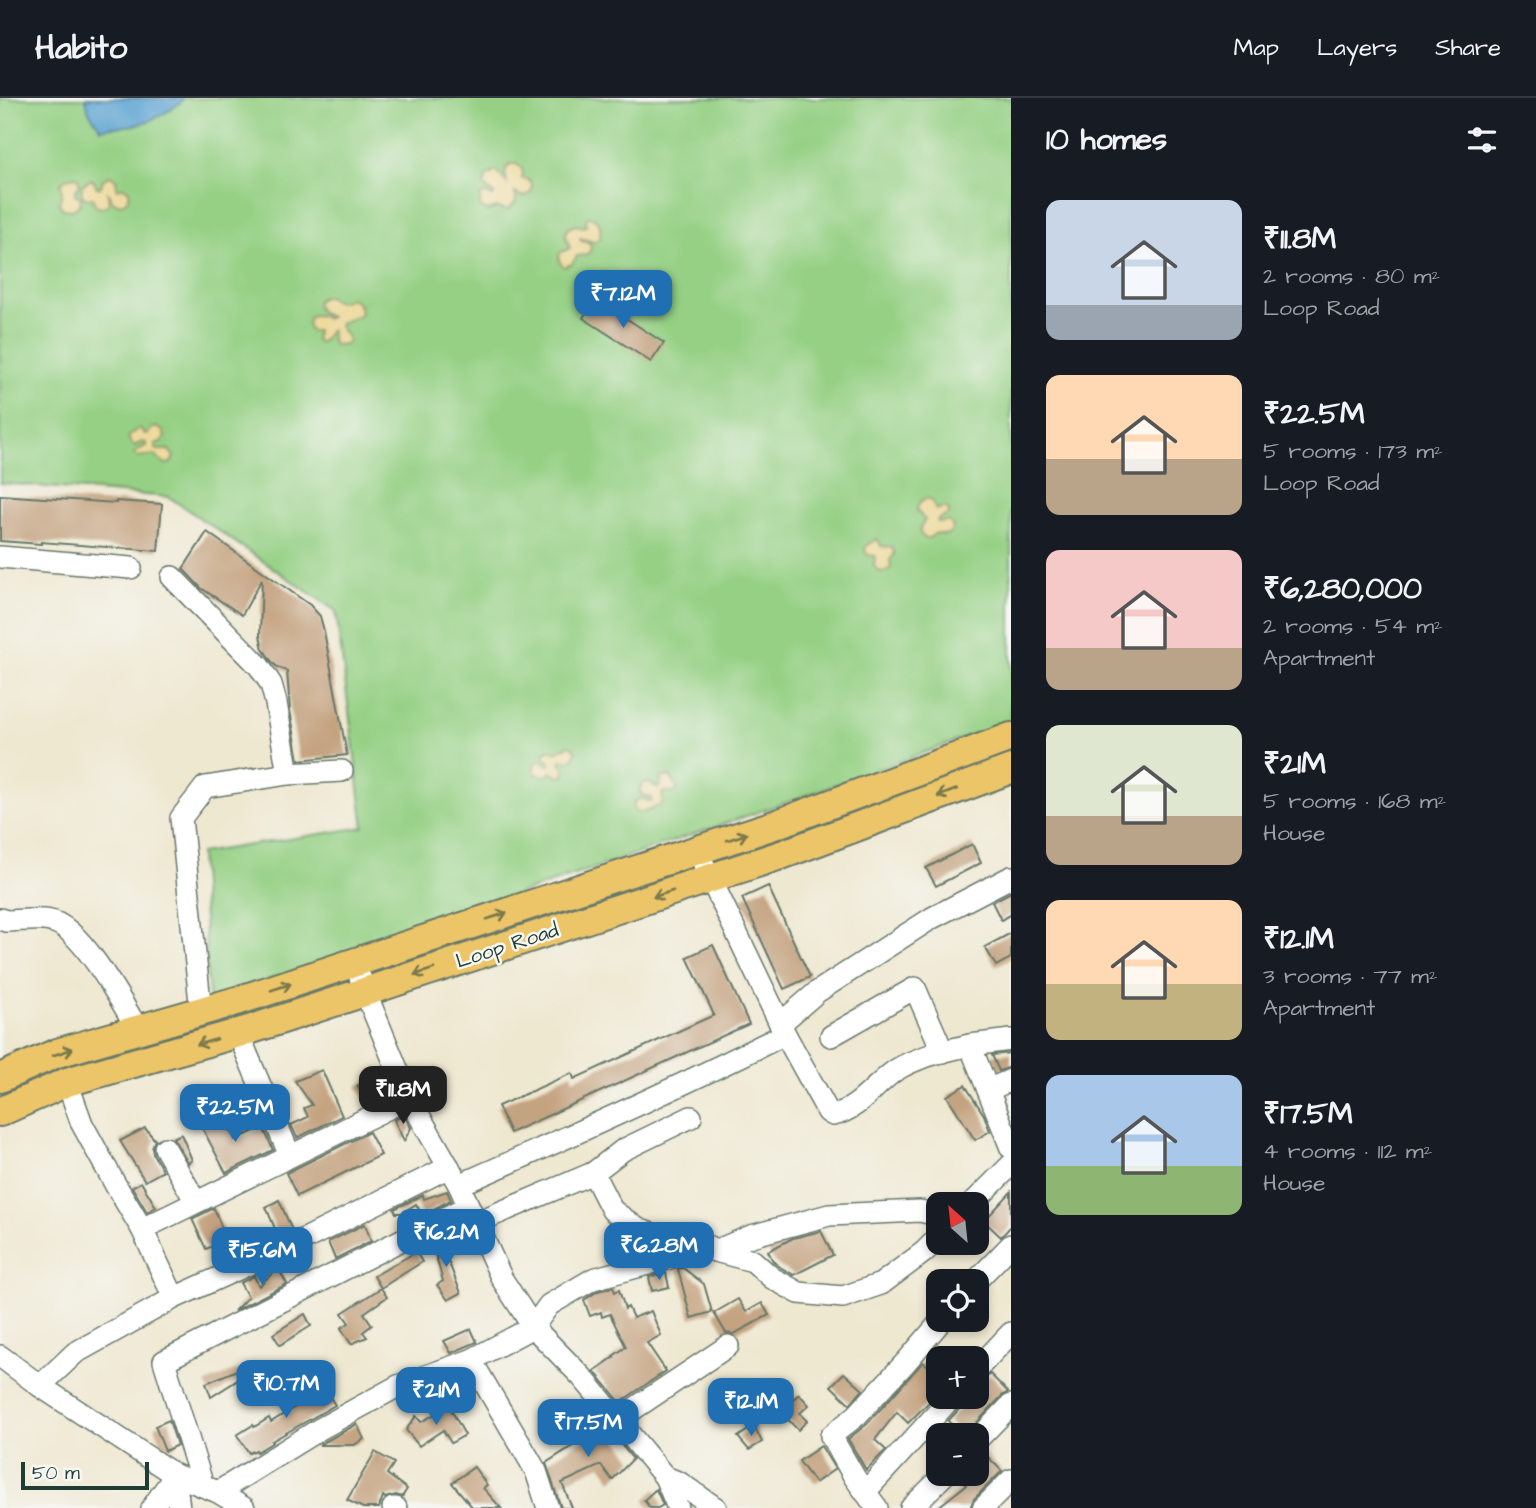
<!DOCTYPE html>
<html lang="en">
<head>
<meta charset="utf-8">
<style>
	:root { --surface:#171b24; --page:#242831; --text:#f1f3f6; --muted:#9ea1a6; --line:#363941; --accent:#1f6fb2 }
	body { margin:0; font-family:"Architects Daughter",sans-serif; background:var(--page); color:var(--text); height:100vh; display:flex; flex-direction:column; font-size:26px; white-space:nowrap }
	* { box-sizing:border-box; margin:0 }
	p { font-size:23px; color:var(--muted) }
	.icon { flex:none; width:38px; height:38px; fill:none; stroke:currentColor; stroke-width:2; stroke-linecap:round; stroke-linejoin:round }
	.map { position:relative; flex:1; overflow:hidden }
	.sheet { display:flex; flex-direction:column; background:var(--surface); width:525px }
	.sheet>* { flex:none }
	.needle { width:46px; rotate:333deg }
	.buttons { position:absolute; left:926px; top:1094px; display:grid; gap:14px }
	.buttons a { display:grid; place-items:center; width:63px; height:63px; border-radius:14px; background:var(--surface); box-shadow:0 4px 10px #0003; font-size:35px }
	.scale { position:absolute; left:21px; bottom:18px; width:128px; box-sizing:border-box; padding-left:7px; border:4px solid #1f3d34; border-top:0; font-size:19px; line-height:24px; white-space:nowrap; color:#1f3d34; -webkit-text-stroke:5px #f6f6f2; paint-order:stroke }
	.price { position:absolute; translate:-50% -60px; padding:0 16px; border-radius:14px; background:var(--accent); color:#fff; font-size:23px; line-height:46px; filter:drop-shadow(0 2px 4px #0008) }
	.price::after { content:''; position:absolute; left:50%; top:42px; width:21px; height:16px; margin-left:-10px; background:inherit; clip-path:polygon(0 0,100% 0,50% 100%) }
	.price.active { background:#222; color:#fff }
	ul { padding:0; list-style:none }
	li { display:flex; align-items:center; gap:21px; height:175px; padding:0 35px }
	li span { display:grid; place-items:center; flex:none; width:196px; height:140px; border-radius:14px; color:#555 }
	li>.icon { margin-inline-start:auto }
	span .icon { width:84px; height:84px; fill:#fffc; stroke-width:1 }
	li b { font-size:30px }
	h2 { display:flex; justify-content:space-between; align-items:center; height:84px; padding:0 35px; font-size:30px }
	header { display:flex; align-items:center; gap:42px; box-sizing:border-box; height:98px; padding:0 35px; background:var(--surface); border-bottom:2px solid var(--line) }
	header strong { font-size:33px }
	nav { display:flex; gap:38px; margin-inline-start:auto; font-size:24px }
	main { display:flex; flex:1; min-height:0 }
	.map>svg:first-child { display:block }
</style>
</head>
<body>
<header>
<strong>Habito</strong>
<nav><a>Map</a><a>Layers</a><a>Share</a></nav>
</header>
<main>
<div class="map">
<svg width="1011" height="1410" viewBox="0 0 1011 1410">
	<rect width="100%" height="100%" fill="#f6f6f2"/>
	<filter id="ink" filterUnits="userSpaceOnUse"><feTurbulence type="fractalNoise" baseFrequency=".0143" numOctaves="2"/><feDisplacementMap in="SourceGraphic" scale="14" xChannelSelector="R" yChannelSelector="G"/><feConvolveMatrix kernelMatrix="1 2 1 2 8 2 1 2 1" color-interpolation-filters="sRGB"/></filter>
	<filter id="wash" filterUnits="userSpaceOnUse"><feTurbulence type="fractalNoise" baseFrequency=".00686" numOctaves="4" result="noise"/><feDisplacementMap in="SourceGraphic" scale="28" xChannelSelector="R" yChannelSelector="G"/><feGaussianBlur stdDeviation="1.57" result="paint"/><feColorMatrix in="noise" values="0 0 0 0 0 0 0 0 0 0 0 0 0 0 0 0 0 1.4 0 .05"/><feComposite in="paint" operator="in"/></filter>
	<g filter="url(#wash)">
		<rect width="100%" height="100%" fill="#efe8d1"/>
		<path fill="#95d084" stroke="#5a865c" stroke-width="2" d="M 0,0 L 1011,0 L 1011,623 L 799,700 L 209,902 L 200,755 L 364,729 L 336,513 L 169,399 L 0,385 Z"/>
		<g fill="#eeda9e" stroke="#868c69" stroke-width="2">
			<path d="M 510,66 L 516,66 C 523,70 524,74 522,81 L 529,82 C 535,90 532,96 523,99 L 515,95 L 516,104 L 508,112 L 497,110 L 486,113 L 480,108 L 480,98 L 484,96 L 493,98 L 494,96 L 484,88 L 486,79 L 496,73 L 507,85 L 505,73 Z"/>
			<path d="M 74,78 L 77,79 C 81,86 80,87 75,93 L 75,96 L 81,100 L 80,107 L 72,112 L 63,111 L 59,105 L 62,96 L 61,85 L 65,81 Z"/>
			<path d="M 110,78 L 116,81 L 117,91 L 124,89 L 128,92 L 130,96 L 127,103 C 121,107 115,107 111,101 L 110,97 L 108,95 L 109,106 L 101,110 L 95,107 L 93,100 L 84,100 L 81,94 L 83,86 L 92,81 L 97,89 L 99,90 L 101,88 L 103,81 Z"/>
			<path d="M 589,119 C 601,120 601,131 600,140 L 594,144 L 580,140 L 581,143 L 590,145 L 591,152 L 586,157 L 577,158 L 572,166 L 564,169 C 559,165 557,161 560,155 L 570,150 L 565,137 L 567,131 L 575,127 L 584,129 L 586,128 L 586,121 Z"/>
			<path d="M 328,198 C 345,215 349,187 361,211 L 360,217 L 340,225 L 340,229 L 348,241 L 347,246 L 334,247 L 331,240 L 332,232 L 329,233 L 325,240 L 319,245 L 315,241 L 317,233 L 310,233 L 308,227 L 309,219 L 314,217 L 323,218 L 325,221 L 330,219 L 320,214 L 316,206 L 320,200 Z"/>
			<path d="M 156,329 L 163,333 L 165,339 L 161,344 L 155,346 L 155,349 L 157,352 L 169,352 L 174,359 L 171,365 L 166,366 L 154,357 L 137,359 L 134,356 L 138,352 L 146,348 L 146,345 L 142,344 L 134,348 L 129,342 L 129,338 L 139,330 L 142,332 L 145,336 L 148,336 L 151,331 Z"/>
			<path d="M 927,400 L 932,403 L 936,412 L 944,409 L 949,412 L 949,416 C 946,420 941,418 937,423 L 940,425 L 948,423 L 953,428 L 951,435 L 944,437 L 936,435 L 929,440 L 925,440 L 920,436 L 920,430 L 925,422 L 917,413 C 917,406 921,402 927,400 Z"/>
			<path d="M 876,441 L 879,443 L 881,448 L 890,449 L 894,453 L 894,457 L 890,462 L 891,470 L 884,474 L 878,473 L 874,468 L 875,458 L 868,457 L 865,453 L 866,448 Z"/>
			<path d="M 569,647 L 572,648 L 576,653 L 574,660 L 571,662 L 562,662 L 560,664 L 565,672 L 564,678 L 560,679 L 552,674 L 545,678 L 535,676 L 534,670 L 534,667 L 540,662 L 548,667 L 550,667 L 550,664 L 545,659 L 544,656 C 549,650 551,652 556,654 Z"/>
			<path d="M 670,678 L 677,689 L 677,692 L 673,695 L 666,693 L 662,695 L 663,702 L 661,707 L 648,713 L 637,714 L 634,712 L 634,704 L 641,700 L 650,704 L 652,703 L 650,699 L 643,697 L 639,693 L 642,686 L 648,684 L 658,690 L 660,688 L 661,680 Z"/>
		</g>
		<path fill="#5ca3d2" stroke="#3e7083" stroke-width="2" d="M 87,0 L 184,0 C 175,12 150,24 135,27 C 124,29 112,28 101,31 L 89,14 L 86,2 Z"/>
		<g id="blocks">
			<g fill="#c4a380">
				<path d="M 595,200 L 664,245 L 651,264 L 583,220 Z"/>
				<path d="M 0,397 L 116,405 L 116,403 L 162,406 L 158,453 L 41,444 L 41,446 L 0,443 Z"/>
				<path d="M 207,434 L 310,507 L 320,518 L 324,533 L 347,657 L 299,662 L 290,612 L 287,573 L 277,569 L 272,564 L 263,551 L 260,538 L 262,481 L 242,517 L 201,490 L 183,471 Z"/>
				<path d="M 972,746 L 981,765 L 936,788 L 926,770 Z"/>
				<path d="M 768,788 L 810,879 L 784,891 L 742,800 Z"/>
				<path d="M 1011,794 L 1011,816 L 1001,822 L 992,804 Z"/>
				<path d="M 1011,835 L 1011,860 L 996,868 L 985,849 Z"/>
				<path d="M 713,847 L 749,926 L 510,1035 L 498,1008 L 572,975 L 574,981 L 714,917 L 687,859 Z"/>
				<path d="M 1011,955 L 1011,969 L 999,973 L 992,957 Z"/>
				<path d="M 322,972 L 342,1018 L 297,1040 L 291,1027 L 308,1019 L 304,1010 L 312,1007 L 295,983 Z"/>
				<path d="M 384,975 L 392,994 L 383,998 L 381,994 L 365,1000 L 357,988 Z"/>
				<path d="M 965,987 L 984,1017 L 990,1033 L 975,1042 L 947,998 Z"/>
				<path d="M 217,1017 L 219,1021 L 223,1019 L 235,1042 L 263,1029 L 273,1052 L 226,1075 L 200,1026 Z"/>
				<path d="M 404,1017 L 411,1030 L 404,1043 L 394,1022 Z"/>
				<path d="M 145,1030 L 155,1042 L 152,1049 L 153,1056 L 163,1073 L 145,1083 L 120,1043 Z"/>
				<path d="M 369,1034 L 381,1057 L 297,1098 L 286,1075 Z"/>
				<path d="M 181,1036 L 192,1062 L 188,1065 L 173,1040 Z"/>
				<path d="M 141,1084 L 156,1109 L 147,1114 L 132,1089 Z"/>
				<path d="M 447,1093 L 451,1102 L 422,1117 L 416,1106 L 402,1115 L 396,1115 L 394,1111 L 423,1097 L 424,1101 Z"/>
				<path d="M 1011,1094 L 1011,1128 L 1001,1139 L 984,1123 Z"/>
				<path d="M 279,1102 L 292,1132 L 278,1138 L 266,1109 Z"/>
				<path d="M 214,1110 L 223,1133 L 214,1136 L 218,1146 L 206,1151 L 192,1121 Z"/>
				<path d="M 365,1126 L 371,1143 L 335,1161 L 328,1144 Z"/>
				<path d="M 821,1133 L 833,1157 L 794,1177 L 780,1169 L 773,1163 L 768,1153 L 793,1140 Z"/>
				<path d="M 445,1138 L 453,1154 L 446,1158 L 461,1195 L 448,1202 L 437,1187 L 443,1183 L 432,1145 Z"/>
				<path d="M 416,1154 L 422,1164 L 381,1190 L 387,1199 L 364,1215 L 372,1227 L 363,1234 L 367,1239 L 351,1246 L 341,1230 L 349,1225 L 342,1215 L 381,1190 L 374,1178 Z"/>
				<path d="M 278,1170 L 287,1186 L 234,1213 L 248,1199 L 240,1185 L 254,1178 L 259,1188 Z"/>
				<path d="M 683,1170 L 704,1186 L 712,1214 L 691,1220 L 678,1171 Z"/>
				<path d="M 666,1175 L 669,1189 L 652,1193 L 649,1179 Z"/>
				<path d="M 613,1189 L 615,1194 L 619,1192 L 625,1211 L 628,1209 L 633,1220 L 651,1213 L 661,1237 L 647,1245 L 666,1273 L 620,1304 L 594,1273 L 614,1259 L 613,1258 L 626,1249 L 610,1216 L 602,1219 L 601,1214 L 590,1218 L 584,1202 L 598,1193 Z"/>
				<path d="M 738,1201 L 746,1214 L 762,1205 L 769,1217 L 734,1236 L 726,1235 L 714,1215 Z"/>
				<path d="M 305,1216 L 311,1228 L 280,1247 L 273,1236 Z"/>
				<path d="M 471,1231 L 477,1244 L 451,1255 L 444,1243 Z"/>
				<path d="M 923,1264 L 938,1276 L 938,1295 L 908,1325 L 897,1314 L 875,1342 L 886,1352 L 866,1372 L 848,1341 L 867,1326 Z"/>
				<path d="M 244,1269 L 247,1276 L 211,1299 L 206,1285 Z"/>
				<path d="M 844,1275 L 863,1292 L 850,1306 L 831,1288 Z"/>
				<path d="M 990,1276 L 1008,1294 L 1002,1298 L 965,1337 L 963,1337 L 948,1323 L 963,1307 L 966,1298 L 976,1298 L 976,1285 L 985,1281 Z"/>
				<path d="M 324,1290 L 335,1307 L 272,1343 L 273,1344 L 257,1354 L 256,1352 L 249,1355 L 237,1337 L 253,1327 L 254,1329 L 269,1320 L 271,1324 L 300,1306 L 294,1298 Z"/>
				<path d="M 799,1296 L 809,1307 L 800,1315 L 807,1323 L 798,1332 L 780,1313 Z"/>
				<path d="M 449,1308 L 465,1337 L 451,1345 L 443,1332 L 419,1348 L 406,1332 L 416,1318 L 421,1324 Z"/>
				<path d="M 599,1320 L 633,1361 L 612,1382 L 601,1367 L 562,1385 L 572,1410 L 561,1410 L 546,1365 L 590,1337 L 584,1330 Z"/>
				<path d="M 169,1322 L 177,1347 L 165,1353 L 155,1328 Z"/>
				<path d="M 357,1326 L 364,1341 L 354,1347 L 319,1347 Z"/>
				<path d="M 754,1328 L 762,1344 L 749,1352 L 738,1339 Z"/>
				<path d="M 821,1348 L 835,1371 L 815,1385 L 799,1363 Z"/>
				<path d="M 375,1354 L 394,1365 L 387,1376 L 407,1391 L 402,1399 L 396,1397 L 385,1400 L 383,1398 L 379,1410 L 363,1410 L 347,1402 Z"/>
				<path d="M 983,1354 L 1002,1373 L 974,1401 L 970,1410 L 937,1410 L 966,1387 L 957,1380 L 958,1376 L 976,1376 L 976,1356 Z"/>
				<path d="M 474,1369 L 487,1387 L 483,1390 L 501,1410 L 473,1410 L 452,1385 Z"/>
				<path d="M 656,1391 L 663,1407 L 658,1410 L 650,1410 L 644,1402 Z"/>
			</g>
		</g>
	</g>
	<g filter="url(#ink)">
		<use href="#blocks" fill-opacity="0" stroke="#68796b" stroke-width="2"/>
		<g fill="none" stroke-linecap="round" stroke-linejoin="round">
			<g stroke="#68796b" stroke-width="24">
				<g id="minor">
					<path d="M 0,459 L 131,470"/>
					<path d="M 172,479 L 259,568 L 271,586 L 276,605 L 288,676"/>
					<path d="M 704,767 L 785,936 L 828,1014 L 833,1017 C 859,1012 876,985 896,972 C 919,958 945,953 970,947"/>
					<path d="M 0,821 L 6,823 C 20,823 37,820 50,823 C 80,827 123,906 138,932"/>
					<path d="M 360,879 L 365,893 L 409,1000 L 459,1087 L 502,1181 L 533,1229 L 582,1279 L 665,1379 L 678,1410"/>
					<path d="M 201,914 L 181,720 L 205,689 L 288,676 L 342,673"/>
					<path d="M 780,926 L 817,894 L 932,820 L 1011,779"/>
					<path d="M 238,935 L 290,1058"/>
					<path d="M 831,938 L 915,890 L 943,954"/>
					<path d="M 1011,942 L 970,947 L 988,992 L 1011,982"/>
					<path d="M 67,984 L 82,1026 L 115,1086 L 142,1131 L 174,1200"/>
					<path d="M 988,992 L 1011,1050"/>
					<path d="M 165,1050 L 196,1104"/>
					<path d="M 593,1075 L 612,1112 L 638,1131 L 674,1144 L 699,1148"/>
					<path d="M 459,1087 C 569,1039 678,990 785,936"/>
					<path d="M 972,1106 L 1011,1067"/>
					<path d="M 475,1125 L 593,1075 L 623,1052 L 691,1019"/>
					<path d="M 142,1131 L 409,1000"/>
					<path d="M 715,1153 L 751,1138 L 829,1117 L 920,1113 L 938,1117"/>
					<path d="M 976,1183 L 1011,1147"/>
					<path d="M 0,1258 L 40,1288 L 175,1377 L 218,1394 L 244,1410"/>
					<path d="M 471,1262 L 536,1373 L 548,1410"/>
					<path d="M 976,1272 L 1011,1235"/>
					<path d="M 40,1288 L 75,1255 L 174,1200 L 309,1139 L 449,1069"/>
					<path d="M 617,1322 L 728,1248"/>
					<path d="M 976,1343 L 1011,1307"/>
					<path d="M 175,1377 L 179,1410"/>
					<path d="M 665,1379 L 680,1385 L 716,1410"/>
					<path d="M 203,1388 L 164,1263 L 468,1108"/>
					<path d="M 218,1394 L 318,1332 L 398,1288 L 471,1262 L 533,1229 L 549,1207 L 593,1181 L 710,1149 L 715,1153 L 753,1163 L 772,1180 L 799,1195 L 843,1199 L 881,1186 L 924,1154 L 938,1140"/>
					<path d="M 865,1394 L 953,1298"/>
					<path d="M 152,1410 L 175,1377"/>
					<path d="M 393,1410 L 396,1410"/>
					<path d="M 877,1410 L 855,1380 L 831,1338 L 857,1317 L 906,1264 L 942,1222"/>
					<path d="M 911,1410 L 945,1376"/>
					<path d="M 983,1410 L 1011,1382"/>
				</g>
			</g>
			<g stroke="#68796b" stroke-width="32">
				<g id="major">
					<path d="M 0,980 L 57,955 L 240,902 L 774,727 L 1011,639"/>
					<path d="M 0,1014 L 67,984 L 249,932 L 784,756 L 1011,671"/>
				</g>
			</g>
			<use href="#minor" stroke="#fff" stroke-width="21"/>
			<use href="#major" stroke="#ecc569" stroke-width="28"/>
		</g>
		<defs><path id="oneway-shaft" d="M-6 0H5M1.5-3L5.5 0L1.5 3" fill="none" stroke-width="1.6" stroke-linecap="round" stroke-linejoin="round" transform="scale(1.75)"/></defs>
		<g stroke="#7b7a4c">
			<use href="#oneway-shaft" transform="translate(947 695) rotate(159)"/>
			<use href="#oneway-shaft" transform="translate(737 739) rotate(-18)"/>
			<use href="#oneway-shaft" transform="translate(663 796) rotate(162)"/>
			<use href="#oneway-shaft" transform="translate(497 818) rotate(-18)"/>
			<use href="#oneway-shaft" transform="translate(424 874) rotate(162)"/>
			<use href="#oneway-shaft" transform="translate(281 889) rotate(-18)"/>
			<use href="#oneway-shaft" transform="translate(207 944) rotate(164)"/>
			<use href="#oneway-shaft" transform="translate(63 954) rotate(-18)"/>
		</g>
	</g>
	<g text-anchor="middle" stroke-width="5" stroke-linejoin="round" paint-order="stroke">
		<g font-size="21" fill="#1f3d34" stroke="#f6f6f2">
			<text transform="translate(507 847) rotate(-18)" y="7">Loop Road</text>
		</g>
	</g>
</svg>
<div class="buttons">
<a><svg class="needle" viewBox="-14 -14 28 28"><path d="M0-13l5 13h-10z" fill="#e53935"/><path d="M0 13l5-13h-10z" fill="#9ea1a6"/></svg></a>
<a><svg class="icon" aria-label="locate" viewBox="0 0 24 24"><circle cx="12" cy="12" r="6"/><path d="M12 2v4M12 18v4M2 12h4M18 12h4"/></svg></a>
<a>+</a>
<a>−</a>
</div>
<div class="scale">50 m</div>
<b class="price" style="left:623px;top:232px">₹7.12M</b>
<b class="price active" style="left:403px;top:1028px">₹11.8M</b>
<b class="price" style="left:235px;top:1046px">₹22.5M</b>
<b class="price" style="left:446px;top:1171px">₹16.2M</b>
<b class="price" style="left:659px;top:1184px">₹6.28M</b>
<b class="price" style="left:262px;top:1189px">₹15.6M</b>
<b class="price" style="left:286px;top:1322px">₹10.7M</b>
<b class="price" style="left:436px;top:1329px">₹21M</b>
<b class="price" style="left:751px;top:1340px">₹12.1M</b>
<b class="price" style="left:588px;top:1361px">₹17.5M</b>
</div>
<section class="sheet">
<h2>10 homes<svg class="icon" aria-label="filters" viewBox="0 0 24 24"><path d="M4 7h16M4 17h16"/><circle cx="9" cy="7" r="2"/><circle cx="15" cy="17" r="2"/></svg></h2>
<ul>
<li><span style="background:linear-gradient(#c9d6e8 75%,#9aa5b1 0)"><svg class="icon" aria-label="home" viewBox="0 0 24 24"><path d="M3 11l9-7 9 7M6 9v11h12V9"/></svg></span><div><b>₹11.8M</b><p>2 rooms · 80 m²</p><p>Loop Road</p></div></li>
<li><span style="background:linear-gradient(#ffd9b3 60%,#b9a48a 0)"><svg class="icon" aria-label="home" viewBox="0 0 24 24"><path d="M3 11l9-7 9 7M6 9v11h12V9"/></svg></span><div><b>₹22.5M</b><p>5 rooms · 173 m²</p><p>Loop Road</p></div></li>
<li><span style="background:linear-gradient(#f6c9c9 70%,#b9a48a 0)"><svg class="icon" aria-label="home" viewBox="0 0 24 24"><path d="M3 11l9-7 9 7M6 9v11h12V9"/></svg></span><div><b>₹6,280,000</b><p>2 rooms · 54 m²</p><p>Apartment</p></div></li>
<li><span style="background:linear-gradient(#dfe7d0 65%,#b9a48a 0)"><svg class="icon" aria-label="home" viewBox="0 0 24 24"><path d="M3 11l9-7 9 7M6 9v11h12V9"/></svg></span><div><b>₹21M</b><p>5 rooms · 168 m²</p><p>House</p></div></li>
<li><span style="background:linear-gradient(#ffd9b3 60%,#c2b280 0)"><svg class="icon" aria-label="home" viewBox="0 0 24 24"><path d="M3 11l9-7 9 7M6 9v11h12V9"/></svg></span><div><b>₹12.1M</b><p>3 rooms · 77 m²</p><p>Apartment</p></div></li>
<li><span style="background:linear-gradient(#a9c7e8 65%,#8fb573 0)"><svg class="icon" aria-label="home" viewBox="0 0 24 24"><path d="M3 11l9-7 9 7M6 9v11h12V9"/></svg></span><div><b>₹17.5M</b><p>4 rooms · 112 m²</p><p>House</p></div></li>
</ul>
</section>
</main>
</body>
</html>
